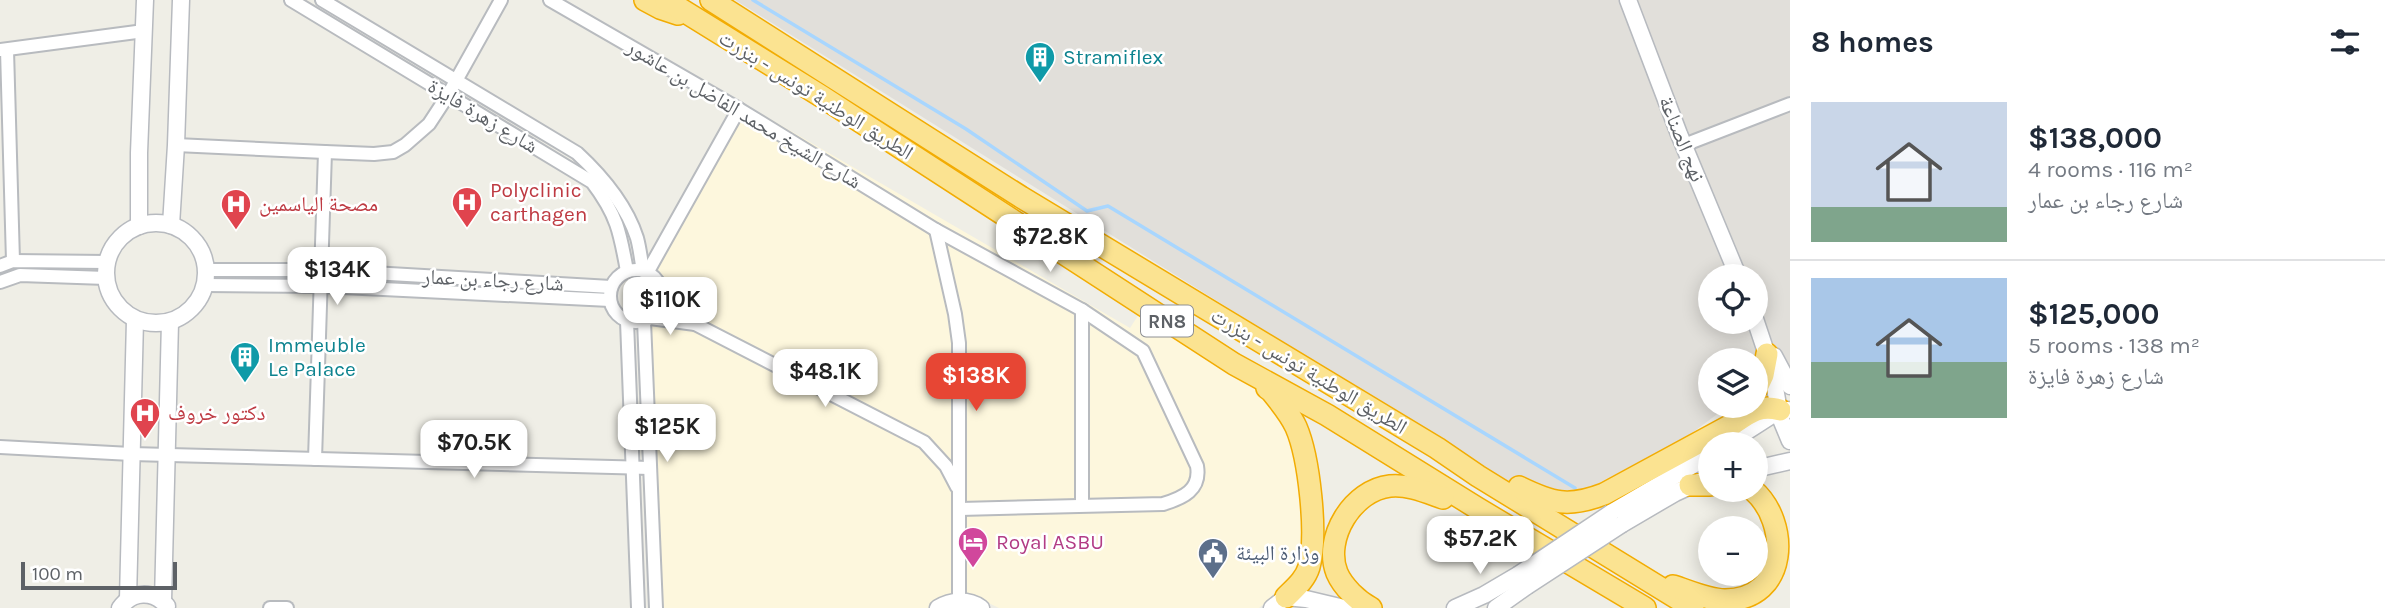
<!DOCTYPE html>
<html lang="en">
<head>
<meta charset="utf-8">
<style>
	:root { --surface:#fff; --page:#f6f6f7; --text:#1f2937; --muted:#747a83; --line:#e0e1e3; --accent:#e74634 }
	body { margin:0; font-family:Karla,"Noto Naskh Arabic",sans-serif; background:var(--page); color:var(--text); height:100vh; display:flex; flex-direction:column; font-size:26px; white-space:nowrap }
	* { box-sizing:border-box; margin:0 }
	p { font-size:23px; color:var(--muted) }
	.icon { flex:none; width:38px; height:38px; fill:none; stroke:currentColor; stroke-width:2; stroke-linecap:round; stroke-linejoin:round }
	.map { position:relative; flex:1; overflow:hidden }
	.details { display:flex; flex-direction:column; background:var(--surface); width:595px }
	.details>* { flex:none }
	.controls { position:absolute; left:1698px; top:264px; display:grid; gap:14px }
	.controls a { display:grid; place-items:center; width:70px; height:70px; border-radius:50%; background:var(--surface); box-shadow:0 4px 18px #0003; font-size:35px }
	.scale { position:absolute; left:21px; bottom:18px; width:156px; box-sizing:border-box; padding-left:7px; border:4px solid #5d6166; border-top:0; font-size:19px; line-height:24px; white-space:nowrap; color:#5d6166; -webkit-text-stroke:5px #fff; paint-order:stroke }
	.price { position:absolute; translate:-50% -60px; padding:0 16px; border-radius:14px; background:#fff; color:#222; font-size:23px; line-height:46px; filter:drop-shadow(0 2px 4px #0008) }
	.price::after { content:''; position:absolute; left:50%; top:42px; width:21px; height:16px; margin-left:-10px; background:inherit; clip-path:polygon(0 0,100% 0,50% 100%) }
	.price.on { background:var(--accent); color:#fff }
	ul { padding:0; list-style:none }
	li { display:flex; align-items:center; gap:21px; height:175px; padding:0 21px }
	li+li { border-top:2px solid var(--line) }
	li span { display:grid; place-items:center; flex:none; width:196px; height:140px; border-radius:0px; color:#555 }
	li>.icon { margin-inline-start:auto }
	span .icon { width:84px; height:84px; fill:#fffc; stroke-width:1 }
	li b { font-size:30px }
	h2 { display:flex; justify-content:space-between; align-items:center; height:84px; padding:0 21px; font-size:30px }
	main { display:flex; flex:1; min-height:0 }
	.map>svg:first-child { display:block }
</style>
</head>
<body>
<main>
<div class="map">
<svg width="1790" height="608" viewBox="0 0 1790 608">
	<rect width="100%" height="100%" fill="#efeee6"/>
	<path fill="#fdf7dd" d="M 746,105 L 1130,328 L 1141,311 L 1258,386 L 1286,421 L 1298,475 L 1302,546 L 1298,568 L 1288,583 L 1259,608 L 999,608 L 982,600 L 938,599 L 928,608 L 662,608 L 650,323 L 665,308 L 667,283 L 656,266 Z"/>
	<path fill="#e1dfda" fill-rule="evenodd" d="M 735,0 L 1790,0 L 1790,373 L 1755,360 L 1710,360 L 1710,406 L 1728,406 L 1688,436 L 1591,487 L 1547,507 ZM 1710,276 L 1755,276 L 1755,322 L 1710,322 Z"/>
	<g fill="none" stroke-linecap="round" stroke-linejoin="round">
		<path stroke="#a8d6fe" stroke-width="3.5" d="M 753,0 L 966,129 L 1087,211 L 1108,206 L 1575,488"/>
		<g stroke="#b8bbbf" stroke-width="16">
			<g id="street">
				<path d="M 291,0 L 592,182 C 617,215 620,232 627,271"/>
				<path d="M 322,0 L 577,153 C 603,177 626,204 637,238 C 640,249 641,260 643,271"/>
				<path d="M 550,0 L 739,109 L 936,230 L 1082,310 L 1143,351 L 1197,466 C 1201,490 1183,498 1163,504 L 960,509"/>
				<path d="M 0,50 L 144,31"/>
				<path d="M 7,50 L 13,261"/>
				<path d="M 176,145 L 325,152 L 374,154 L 393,152 L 405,145 L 429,124 L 448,95 L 501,0"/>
				<path d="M 1684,145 L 1790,104"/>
				<path d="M 936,230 L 955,314 L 959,343 L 959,601"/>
				<path d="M 0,266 L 13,261 L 107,262"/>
				<path d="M 207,270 L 321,270 L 611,287"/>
				<circle cx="636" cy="296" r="26"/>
				<path d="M 647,273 L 739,109"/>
				<path d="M 0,282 L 20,275 L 106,278"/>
				<path d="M 206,285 L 322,286 L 610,300"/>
				<path d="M 661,291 L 689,314 L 695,324"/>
				<path d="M 650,318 L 695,324 L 924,442 L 946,466 L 957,487"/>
				<path d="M 627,321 L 638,608"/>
				<path d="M 644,321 L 656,608"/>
				<path d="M 0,447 L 131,454 L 650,468"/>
				<path d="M 315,459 L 325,152"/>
				<path d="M 1082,505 L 1082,310"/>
				<path d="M 270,608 L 287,608"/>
			</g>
		</g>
		<g stroke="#b7babf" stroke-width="19">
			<g id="secondary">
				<path d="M 1628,0 L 1679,134 L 1738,276"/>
				<circle cx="156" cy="273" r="50"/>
				<path d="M 171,225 L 176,145 L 181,0"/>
				<path d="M 139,226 L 139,153 L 145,0"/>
				<path d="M 1755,319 L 1772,370 L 1780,417 L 1790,441"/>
				<path d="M 1774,356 L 1790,386"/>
				<path d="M 1727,444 L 1780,410 L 1788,410"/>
				<path d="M 1755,469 L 1790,461"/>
				<path d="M 1611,513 L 1710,455"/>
				<path d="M 1622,524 L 1675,493 L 1699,482"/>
				<path d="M 128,599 L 135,320"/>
				<path d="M 163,601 L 170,322"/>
				<path d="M 120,608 C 132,591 153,590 167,606"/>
				<path d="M 938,608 C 951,600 968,599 981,608"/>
				<path d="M 1272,608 L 1286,597 L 1306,599 L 1344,608"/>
				<path d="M 1455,608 L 1484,595 L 1518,575"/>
				<path d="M 1496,608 L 1527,586"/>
			</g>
		</g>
		<g stroke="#f2ac03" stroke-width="24">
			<g id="highway">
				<path d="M 645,0 L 660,8 L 678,14"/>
				<path d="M 666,0 L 821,96 L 1234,364 L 1327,415 L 1477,508 L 1645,608"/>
				<path d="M 711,0 L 1021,197 L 1437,448 L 1478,476 L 1693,608"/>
				<path d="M 1267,388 L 1271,391 C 1280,402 1290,414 1296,427 C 1309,457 1318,535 1309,567 C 1305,580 1295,588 1286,597"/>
				<path d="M 1755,392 L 1763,375 L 1767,354"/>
				<path d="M 1690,485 L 1710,485"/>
				<path d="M 1519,487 C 1552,503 1568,508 1604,494 L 1733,424 C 1749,413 1760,404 1780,410"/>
				<path d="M 1673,586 C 1689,591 1708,600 1725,600 C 1789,600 1790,522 1753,490"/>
				<path d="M 1371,608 C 1358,601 1343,587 1337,573 C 1323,538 1353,490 1390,486 C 1408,484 1426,492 1443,498"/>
			</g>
		</g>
		<use href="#street" stroke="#fff" stroke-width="12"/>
		<use href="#secondary" stroke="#fff" stroke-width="16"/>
		<use href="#highway" stroke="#fbe391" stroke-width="21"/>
		<g stroke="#b7babf" stroke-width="19" stroke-linecap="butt">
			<g id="secondary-bridge">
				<path d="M 1518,575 L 1611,513"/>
				<path d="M 1527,586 L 1622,524"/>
			</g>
		</g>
		<use href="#secondary-bridge" stroke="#fff" stroke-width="16"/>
	</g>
	<defs>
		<g id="building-pin" transform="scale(1.575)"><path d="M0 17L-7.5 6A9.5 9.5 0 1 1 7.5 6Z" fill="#0f9aa8" stroke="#fff"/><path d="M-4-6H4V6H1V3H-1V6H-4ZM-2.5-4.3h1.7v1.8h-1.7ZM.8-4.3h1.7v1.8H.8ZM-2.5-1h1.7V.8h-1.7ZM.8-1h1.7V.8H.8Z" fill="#fff"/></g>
		<g id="hospital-pin" transform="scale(1.575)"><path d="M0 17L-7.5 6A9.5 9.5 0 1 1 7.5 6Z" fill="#e0444e" stroke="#fff"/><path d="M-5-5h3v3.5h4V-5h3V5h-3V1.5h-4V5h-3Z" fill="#fff"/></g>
		<g id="hotel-pin" transform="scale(1.575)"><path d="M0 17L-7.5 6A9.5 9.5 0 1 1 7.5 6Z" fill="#d1479c" stroke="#fff"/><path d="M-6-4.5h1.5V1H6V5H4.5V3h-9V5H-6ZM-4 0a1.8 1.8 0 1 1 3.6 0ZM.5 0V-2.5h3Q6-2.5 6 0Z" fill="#fff"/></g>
		<g id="civic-pin" transform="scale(1.575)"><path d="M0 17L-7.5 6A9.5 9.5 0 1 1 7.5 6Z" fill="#5c6f8a" stroke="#fff"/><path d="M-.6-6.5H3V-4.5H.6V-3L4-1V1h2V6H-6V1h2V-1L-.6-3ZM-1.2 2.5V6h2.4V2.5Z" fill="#fff"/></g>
	</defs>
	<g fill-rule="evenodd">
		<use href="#building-pin" x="1040" y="57"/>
		<use href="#hospital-pin" x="467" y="202"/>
		<use href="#hospital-pin" x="236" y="204"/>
		<use href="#building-pin" x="245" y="357"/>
		<use href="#hospital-pin" x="145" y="413"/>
		<use href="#hotel-pin" x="973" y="542"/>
		<use href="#civic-pin" x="1213" y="553"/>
	</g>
	<g text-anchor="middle" stroke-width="5" stroke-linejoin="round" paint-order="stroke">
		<rect fill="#fff" stroke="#8e9094" stroke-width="2" x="1141" y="305.5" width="52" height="31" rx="5"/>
		<g font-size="19" font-weight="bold" fill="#5d6166">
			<text x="1167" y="328">RN8</text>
		</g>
		<g font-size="21" fill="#0d838f" stroke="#fff" text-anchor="start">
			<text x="1063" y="64">Stramiflex</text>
			<text x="268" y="352">Immeuble<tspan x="268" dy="24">Le Palace</tspan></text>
		</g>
		<g font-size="21" fill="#5d6166" stroke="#fff">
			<text transform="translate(816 95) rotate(32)" y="7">الطريق الوطنية تونس - بنزرت</text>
			<text transform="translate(744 114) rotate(31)" y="7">شارع الشيخ محمد الفاضل بن عاشور</text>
			<text transform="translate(483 116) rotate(31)" y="7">شارع زهرة فايزة</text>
			<text transform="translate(1682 139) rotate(68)" y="7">نهج الصناعة</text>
			<text transform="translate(493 280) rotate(3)" y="7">شارع رجاء بن عمار</text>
			<text transform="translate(1309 371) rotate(31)" y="7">الطريق الوطنية تونس - بنزرت</text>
		</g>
		<g font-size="21" fill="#be3a42" stroke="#fff" text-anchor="start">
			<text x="490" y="197">Polyclinic<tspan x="490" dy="24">carthagen</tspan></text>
			<text x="259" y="211">مصحة الياسمين</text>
			<text x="168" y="420">دكتور خروف</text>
		</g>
		<g font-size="21" fill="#b23c85" stroke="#fff" text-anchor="start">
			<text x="996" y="549">Royal ASBU</text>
		</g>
		<g font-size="21" fill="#4e5e75" stroke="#fff" text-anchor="start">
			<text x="1236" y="560">وزارة البيئة</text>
		</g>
	</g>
</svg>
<div class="controls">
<a><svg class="icon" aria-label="locate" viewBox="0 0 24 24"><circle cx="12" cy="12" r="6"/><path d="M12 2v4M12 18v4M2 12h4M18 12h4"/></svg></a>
<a><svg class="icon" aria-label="layers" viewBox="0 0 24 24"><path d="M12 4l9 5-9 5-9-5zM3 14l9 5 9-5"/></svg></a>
<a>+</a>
<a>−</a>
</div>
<div class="scale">100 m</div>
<b class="price" style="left:1050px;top:274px">$72.8K</b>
<b class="price" style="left:337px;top:307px">$134K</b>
<b class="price" style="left:670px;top:337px">$110K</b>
<b class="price" style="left:825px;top:409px">$48.1K</b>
<b class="price on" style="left:976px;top:413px">$138K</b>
<b class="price" style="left:667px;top:464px">$125K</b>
<b class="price" style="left:474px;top:480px">$70.5K</b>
<b class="price" style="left:1480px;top:576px">$57.2K</b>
</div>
<section class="details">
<h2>8 homes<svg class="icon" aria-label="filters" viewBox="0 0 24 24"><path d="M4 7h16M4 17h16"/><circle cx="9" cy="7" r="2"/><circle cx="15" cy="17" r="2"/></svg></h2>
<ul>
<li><span style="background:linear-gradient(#c9d6e8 75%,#7fa58c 0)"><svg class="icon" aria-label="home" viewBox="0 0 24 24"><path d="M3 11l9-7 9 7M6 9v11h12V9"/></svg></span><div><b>$138,000</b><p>4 rooms · 116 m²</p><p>شارع رجاء بن عمار</p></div></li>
<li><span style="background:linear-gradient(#a9c7e8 60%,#7fa58c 0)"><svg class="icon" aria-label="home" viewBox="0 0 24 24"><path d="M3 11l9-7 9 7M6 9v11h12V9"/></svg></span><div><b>$125,000</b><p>5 rooms · 138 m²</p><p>شارع زهرة فايزة</p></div></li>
</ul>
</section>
</main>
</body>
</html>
